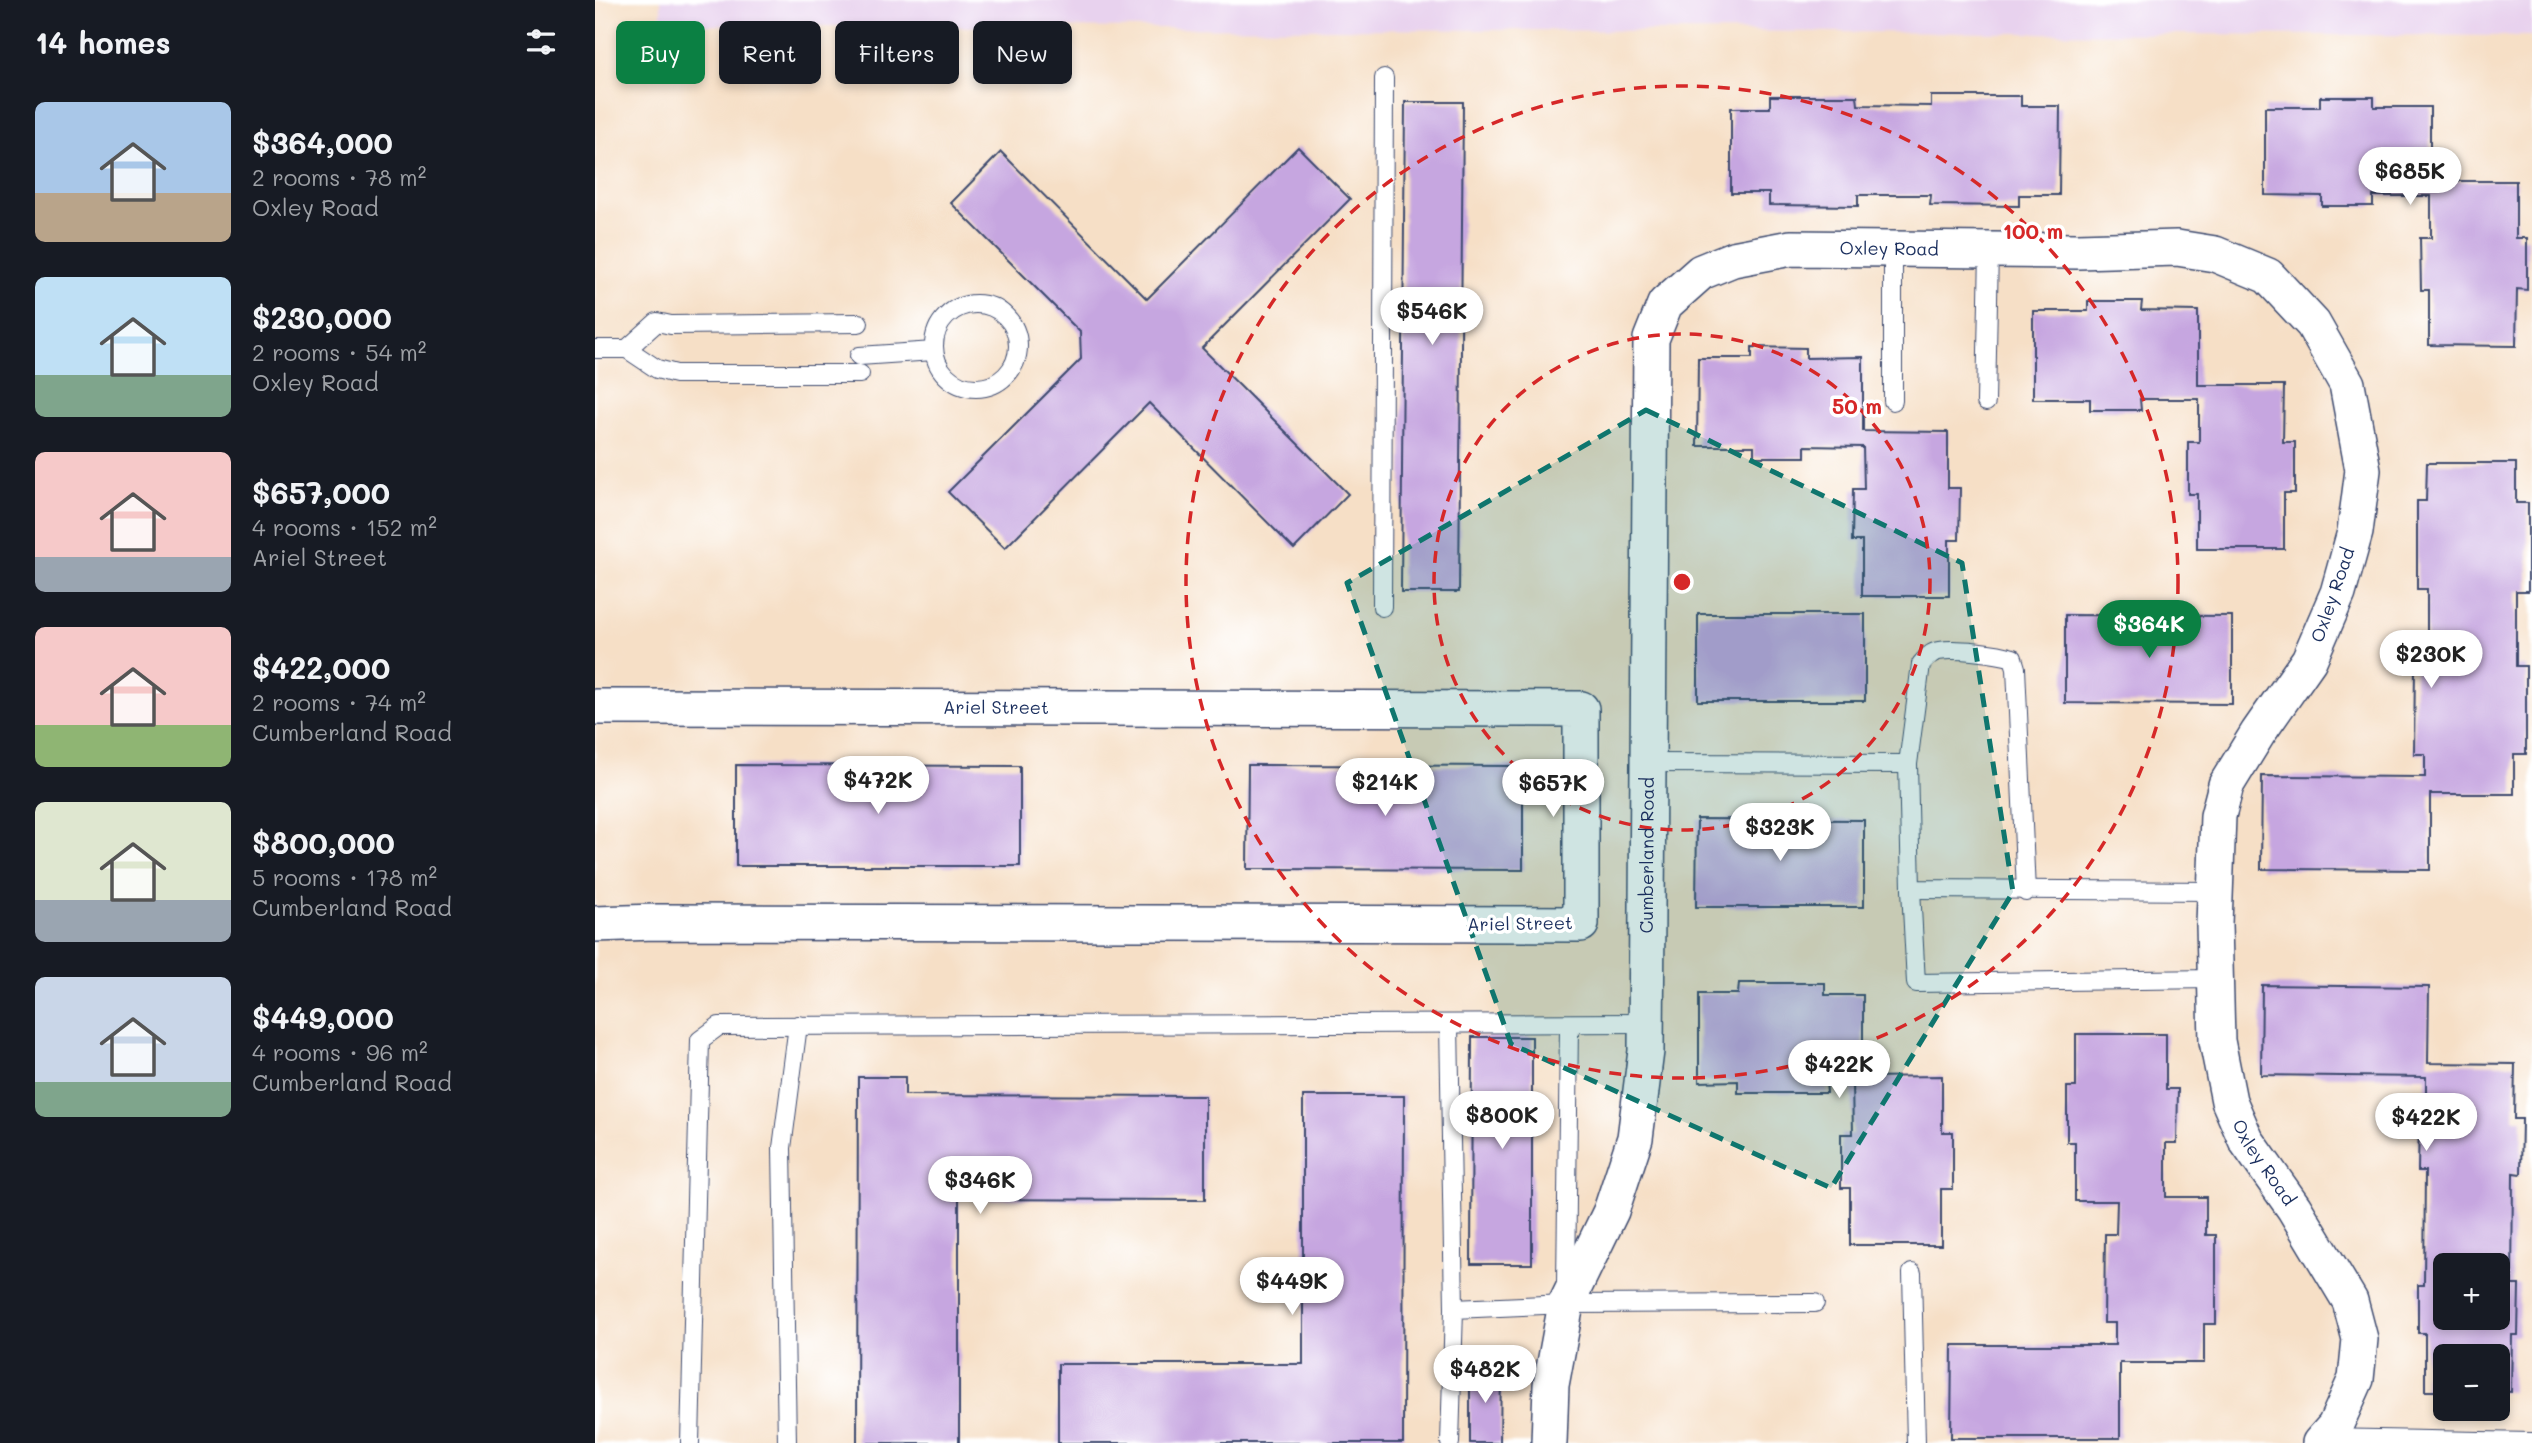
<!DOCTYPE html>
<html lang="en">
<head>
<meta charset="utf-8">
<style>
	:root { --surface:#171b24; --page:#20242c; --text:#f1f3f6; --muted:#9ea1a6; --accent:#0b8043 }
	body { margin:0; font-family:Mali,sans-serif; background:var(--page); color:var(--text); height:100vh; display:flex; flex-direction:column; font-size:26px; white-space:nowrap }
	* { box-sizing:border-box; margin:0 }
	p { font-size:23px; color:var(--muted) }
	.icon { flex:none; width:38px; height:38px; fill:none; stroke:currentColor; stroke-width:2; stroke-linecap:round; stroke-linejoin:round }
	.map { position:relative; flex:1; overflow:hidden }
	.details { display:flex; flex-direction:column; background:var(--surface); width:595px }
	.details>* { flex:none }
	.banner { position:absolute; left:21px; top:21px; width:665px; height:63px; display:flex; gap:14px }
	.fabs { position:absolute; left:1838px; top:1253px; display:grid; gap:14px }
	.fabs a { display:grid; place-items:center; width:77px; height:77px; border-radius:10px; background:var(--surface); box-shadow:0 4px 10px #0003; font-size:35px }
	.price { position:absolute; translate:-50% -60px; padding:0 16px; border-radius:24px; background:#fff; color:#222; font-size:23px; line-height:46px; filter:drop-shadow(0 2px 4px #0008) }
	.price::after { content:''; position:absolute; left:50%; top:42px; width:21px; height:16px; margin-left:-10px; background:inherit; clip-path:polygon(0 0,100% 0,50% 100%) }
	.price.on { background:var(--accent); color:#fff }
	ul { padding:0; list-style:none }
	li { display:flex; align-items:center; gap:21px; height:175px; padding:0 35px }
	li span { display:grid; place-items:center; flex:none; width:196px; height:140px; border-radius:10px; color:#555 }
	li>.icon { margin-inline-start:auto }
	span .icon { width:84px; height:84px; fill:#fffc; stroke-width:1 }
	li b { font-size:30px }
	h2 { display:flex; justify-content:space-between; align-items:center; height:84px; padding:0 35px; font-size:30px }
	.chip { padding:0 24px; border-radius:10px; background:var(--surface); box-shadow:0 4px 10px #0003; font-size:24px; line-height:63px }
	.chip.on { background:var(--accent); color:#fff }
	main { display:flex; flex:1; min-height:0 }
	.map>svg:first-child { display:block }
</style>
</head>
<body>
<main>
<section class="details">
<h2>14 homes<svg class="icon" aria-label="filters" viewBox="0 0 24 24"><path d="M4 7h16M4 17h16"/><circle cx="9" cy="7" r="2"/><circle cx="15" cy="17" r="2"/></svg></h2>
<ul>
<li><span style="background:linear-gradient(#a9c7e8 65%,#b9a48a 0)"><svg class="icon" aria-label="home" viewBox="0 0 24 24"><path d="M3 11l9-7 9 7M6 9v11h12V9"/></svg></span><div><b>$364,000</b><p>2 rooms · 78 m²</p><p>Oxley Road</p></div></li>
<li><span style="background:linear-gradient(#bfe0f5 70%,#7fa58c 0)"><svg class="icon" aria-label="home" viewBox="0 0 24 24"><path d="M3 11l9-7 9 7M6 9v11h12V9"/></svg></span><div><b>$230,000</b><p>2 rooms · 54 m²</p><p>Oxley Road</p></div></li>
<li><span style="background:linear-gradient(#f6c9c9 75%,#9aa5b1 0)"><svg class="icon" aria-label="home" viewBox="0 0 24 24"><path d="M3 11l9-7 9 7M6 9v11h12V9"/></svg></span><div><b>$657,000</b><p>4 rooms · 152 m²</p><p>Ariel Street</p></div></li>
<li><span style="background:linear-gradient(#f6c9c9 70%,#8fb573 0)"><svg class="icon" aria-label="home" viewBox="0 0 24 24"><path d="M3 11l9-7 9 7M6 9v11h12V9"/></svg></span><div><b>$422,000</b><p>2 rooms · 74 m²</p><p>Cumberland Road</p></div></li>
<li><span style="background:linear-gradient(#dfe7d0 70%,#9aa5b1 0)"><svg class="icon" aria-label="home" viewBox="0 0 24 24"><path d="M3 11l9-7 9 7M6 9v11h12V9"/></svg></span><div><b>$800,000</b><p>5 rooms · 178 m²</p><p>Cumberland Road</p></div></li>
<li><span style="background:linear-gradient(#c9d6e8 75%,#7fa58c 0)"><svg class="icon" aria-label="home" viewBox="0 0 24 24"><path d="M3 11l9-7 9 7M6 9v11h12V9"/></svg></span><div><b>$449,000</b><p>4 rooms · 96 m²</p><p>Cumberland Road</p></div></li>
</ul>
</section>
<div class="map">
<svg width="1937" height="1443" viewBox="0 0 1937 1443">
	<rect width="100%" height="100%" fill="#fff"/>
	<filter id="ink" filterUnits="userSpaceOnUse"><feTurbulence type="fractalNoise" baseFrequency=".0143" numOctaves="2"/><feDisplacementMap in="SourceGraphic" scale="14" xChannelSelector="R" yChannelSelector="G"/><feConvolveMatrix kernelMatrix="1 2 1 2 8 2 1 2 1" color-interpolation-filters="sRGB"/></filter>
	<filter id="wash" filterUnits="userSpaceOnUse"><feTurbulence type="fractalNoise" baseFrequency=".00686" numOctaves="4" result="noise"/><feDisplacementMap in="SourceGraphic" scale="28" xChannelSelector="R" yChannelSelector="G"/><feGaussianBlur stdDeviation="1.57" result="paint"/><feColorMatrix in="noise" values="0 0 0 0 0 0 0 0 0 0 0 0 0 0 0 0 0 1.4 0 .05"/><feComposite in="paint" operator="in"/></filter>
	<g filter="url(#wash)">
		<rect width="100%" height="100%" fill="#f6dfc6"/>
		<path fill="#e8d2ee" d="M 66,0 L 1937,0 L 1937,36 L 66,25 Z"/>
		<g id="blocks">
			<g fill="#c6a6e0" fill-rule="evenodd">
				<path d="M 1175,96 L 1262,96 L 1263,105 L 1336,106 L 1336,96 L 1426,96 L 1426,106 L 1465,106 L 1464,195 L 1424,195 L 1424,206 L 1335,205 L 1336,195 L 1263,195 L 1263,206 L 1174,205 L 1174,193 L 1136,193 L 1136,108 L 1175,108 Z"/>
				<path d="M 1725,97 L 1779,97 L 1779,107 L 1835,107 L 1835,181 L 1921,181 L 1921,238 L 1932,238 L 1932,290 L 1922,289 L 1921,346 L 1834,345 L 1834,290 L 1826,290 L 1825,238 L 1836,238 L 1836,196 L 1778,196 L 1778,206 L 1727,206 L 1727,196 L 1670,195 L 1670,107 L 1725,107 Z"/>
				<path d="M 810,102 L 868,102 L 864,592 L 806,592 Z"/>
				<path d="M 703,147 L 755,199 L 607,348 L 753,494 L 699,549 L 554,403 L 410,548 L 353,492 L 486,359 L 485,332 L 356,203 L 406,152 L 552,299 Z"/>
				<path d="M 1493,301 L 1547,301 L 1546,310 L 1603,311 L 1603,385 L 1689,385 L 1688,442 L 1700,442 L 1700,493 L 1689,493 L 1689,549 L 1602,549 L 1602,494 L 1593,494 L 1593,442 L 1604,442 L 1604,399 L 1545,399 L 1546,410 L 1495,410 L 1495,399 L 1438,399 L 1438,311 L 1493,311 Z"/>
				<path d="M 1157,347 L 1211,348 L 1211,358 L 1268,357 L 1268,431 L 1353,432 L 1353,488 L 1365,488 L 1364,540 L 1354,540 L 1354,596 L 1267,596 L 1267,541 L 1257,541 L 1258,489 L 1269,489 L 1268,447 L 1210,446 L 1210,457 L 1159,457 L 1159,446 L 1102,446 L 1103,358 L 1157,358 Z"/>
				<path d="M 1832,463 L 1921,463 L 1921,503 L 1933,503 L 1933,591 L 1921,591 L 1921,666 L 1931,666 L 1931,754 L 1919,754 L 1919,794 L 1835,794 L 1835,870 L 1666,869 L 1667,776 L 1830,777 L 1830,754 L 1819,754 L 1820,666 L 1832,666 L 1832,589 L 1822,589 L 1822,501 L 1831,501 Z"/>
				<rect x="1103" y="614" width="167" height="87"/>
				<path d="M 1470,615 L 1637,616 L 1637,704 L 1470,703 Z"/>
				<path d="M 141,765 L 425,766 L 425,866 L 141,866 Z"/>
				<path d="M 653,765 L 928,766 L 928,870 L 652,869 Z"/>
				<path d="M 1102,819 L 1269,820 L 1269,907 L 1101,907 Z"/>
				<path d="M 1144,983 L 1230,983 L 1230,995 L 1268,995 L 1268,1077 L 1347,1076 L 1347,1132 L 1358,1132 L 1358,1189 L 1346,1189 L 1346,1245 L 1255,1245 L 1255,1188 L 1246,1188 L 1246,1134 L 1258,1134 L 1257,1081 L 1231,1081 L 1232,1093 L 1143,1093 L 1143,1081 L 1104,1082 L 1104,994 L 1143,994 Z"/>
				<path d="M 1667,985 L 1834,987 L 1833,1063 L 1920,1064 L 1919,1119 L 1927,1119 L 1926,1174 L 1918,1173 L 1917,1285 L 1924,1285 L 1923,1335 L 1917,1335 L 1916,1392 L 1902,1391 L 1902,1356 L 1850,1356 L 1850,1391 L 1830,1391 L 1830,1333 L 1823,1333 L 1823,1285 L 1829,1285 L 1830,1171 L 1823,1171 L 1824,1120 L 1831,1121 L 1831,1077 L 1666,1075 ZM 1850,1265 L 1902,1265 L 1902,1318 L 1850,1318 Z"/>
				<path d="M 1481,1034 L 1571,1034 L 1571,1089 L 1583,1089 L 1582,1143 L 1571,1143 L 1571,1197 L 1611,1197 L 1611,1235 L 1621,1235 L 1621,1324 L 1609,1324 L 1609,1363 L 1525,1363 L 1525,1438 L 1356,1438 L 1357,1345 L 1520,1345 L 1520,1323 L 1509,1323 L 1510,1234 L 1521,1234 L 1522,1201 L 1480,1201 L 1480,1142 L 1472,1142 L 1472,1087 L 1481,1087 Z"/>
				<path d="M 877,1037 L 937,1037 L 937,1264 L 876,1264 Z"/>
				<path d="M 263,1077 L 310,1077 L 310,1095 L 610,1096 L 610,1200 L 380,1199 L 380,1185 L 364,1185 L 364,1443 L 262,1443 Z"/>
				<path d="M 708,1096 L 809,1096 L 808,1443 L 463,1443 L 463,1364 L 708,1364 Z"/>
				<path d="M 875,1367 L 906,1367 L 905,1443 L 875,1443 Z"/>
			</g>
		</g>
	</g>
	<g filter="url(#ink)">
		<use href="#blocks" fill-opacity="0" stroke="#3c496e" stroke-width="2"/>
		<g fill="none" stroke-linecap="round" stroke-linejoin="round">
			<g stroke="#3c496e" stroke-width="20">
				<g id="lane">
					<circle cx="381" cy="346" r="42"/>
					<path d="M 0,349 L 32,349 L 62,369 L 81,374 L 265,374"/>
					<path d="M 32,349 L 62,322 L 76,325 L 264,323"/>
					<path d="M 264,356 L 339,351"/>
					<path d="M 1298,401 L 1298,249"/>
					<path d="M 1391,402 L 1394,250"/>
					<path d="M 787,607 L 789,78"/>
					<path d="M 1054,763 L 1313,764 L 1316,889 L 1621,891"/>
					<path d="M 1313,764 L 1326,664 C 1331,658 1336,652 1344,651 C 1360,648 1403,653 1418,658 L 1421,668 L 1431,892"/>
					<path d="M 1316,889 L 1321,983 L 1620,979"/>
					<path d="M 854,1024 L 859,1309"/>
					<path d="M 1317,1273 L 1321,1443"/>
					<path d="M 971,1286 L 974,1025"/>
					<path d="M 1731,1438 L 1937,1442"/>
					<path d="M 95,1443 L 105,1040 L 124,1026 L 1051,1023"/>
					<path d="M 192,1443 L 187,1148 L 203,1025"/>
					<path d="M 855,1443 L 859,1309 L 971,1304 L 1220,1303"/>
				</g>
			</g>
			<g stroke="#3c496e" stroke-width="38">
				<g id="street">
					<path id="s1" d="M 0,707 L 986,709 L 986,924 L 60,922 L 0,924"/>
					<path id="s2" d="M 954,1443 L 956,1385 L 971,1304 L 1016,1211 L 1040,1138 L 1051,1051 L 1056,339 L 1070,304 L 1106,272 L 1138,259 L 1196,248 L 1483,251 L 1582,248 L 1620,254 L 1673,276 L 1718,324 L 1752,384 L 1768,470 L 1760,532 L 1743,593 L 1714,660 L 1663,733 L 1631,785 L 1623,816 L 1619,924 L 1622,1041 L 1634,1101 L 1651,1140 L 1699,1208 L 1755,1301 L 1765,1339 L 1761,1379 L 1740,1426 L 1725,1443"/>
				</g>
			</g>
			<use href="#lane" stroke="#fff" stroke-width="18"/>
			<use href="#street" stroke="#fff" stroke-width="35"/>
		</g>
	</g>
	<path fill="#0f766e" fill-opacity="0.2" stroke="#0f766e" stroke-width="5" stroke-dasharray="14 9" stroke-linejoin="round" d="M 1051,410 L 1367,563 L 1418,892 L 1236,1188 L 916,1044 L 752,583 Z"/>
	<g fill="none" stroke="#d62828" stroke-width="3.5" stroke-dasharray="12 9">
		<circle cx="1087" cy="582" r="248"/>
		<circle cx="1087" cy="582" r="496"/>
	</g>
	<g text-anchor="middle" stroke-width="7" stroke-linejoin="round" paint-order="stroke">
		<g font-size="18" fill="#1b2f5e" stroke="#fff">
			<text dy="6" stroke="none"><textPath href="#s2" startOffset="1398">Oxley Road</textPath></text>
			<text transform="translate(1738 595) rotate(-71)" y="6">Oxley Road</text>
			<text dy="6" stroke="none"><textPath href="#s1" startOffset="401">Ariel Street</textPath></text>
			<text dy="6" stroke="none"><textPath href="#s2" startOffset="604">Cumberland Road</textPath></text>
			<text transform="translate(925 924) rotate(-1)" y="6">Ariel Street</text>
			<text dy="6" stroke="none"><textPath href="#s2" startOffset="2742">Oxley Road</textPath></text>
		</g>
	</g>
	<circle cx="1087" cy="582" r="10" fill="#d62828" stroke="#fff" stroke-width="3.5"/>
	<g font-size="21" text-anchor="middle" font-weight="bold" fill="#d62828" stroke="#fff" stroke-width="7" stroke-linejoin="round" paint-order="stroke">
		<text x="1438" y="239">100 m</text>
		<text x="1262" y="414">50 m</text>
	</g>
</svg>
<div class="fabs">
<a>+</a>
<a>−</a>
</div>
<b class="price" style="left:1815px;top:207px">$685K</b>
<b class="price" style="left:837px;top:347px">$546K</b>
<b class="price on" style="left:1554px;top:660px">$364K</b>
<b class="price" style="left:1836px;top:690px">$230K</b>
<b class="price" style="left:283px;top:816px">$472K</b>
<b class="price" style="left:790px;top:818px">$214K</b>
<b class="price" style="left:958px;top:819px">$657K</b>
<b class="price" style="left:1185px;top:863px">$323K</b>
<b class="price" style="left:1244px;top:1100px">$422K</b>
<b class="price" style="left:907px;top:1151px">$800K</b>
<b class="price" style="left:1831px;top:1153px">$422K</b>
<b class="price" style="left:385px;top:1216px">$346K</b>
<b class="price" style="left:697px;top:1317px">$449K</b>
<b class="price" style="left:890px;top:1405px">$482K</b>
<div class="banner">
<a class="chip on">Buy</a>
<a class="chip">Rent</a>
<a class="chip">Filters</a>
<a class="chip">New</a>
</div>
</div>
</main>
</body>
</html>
